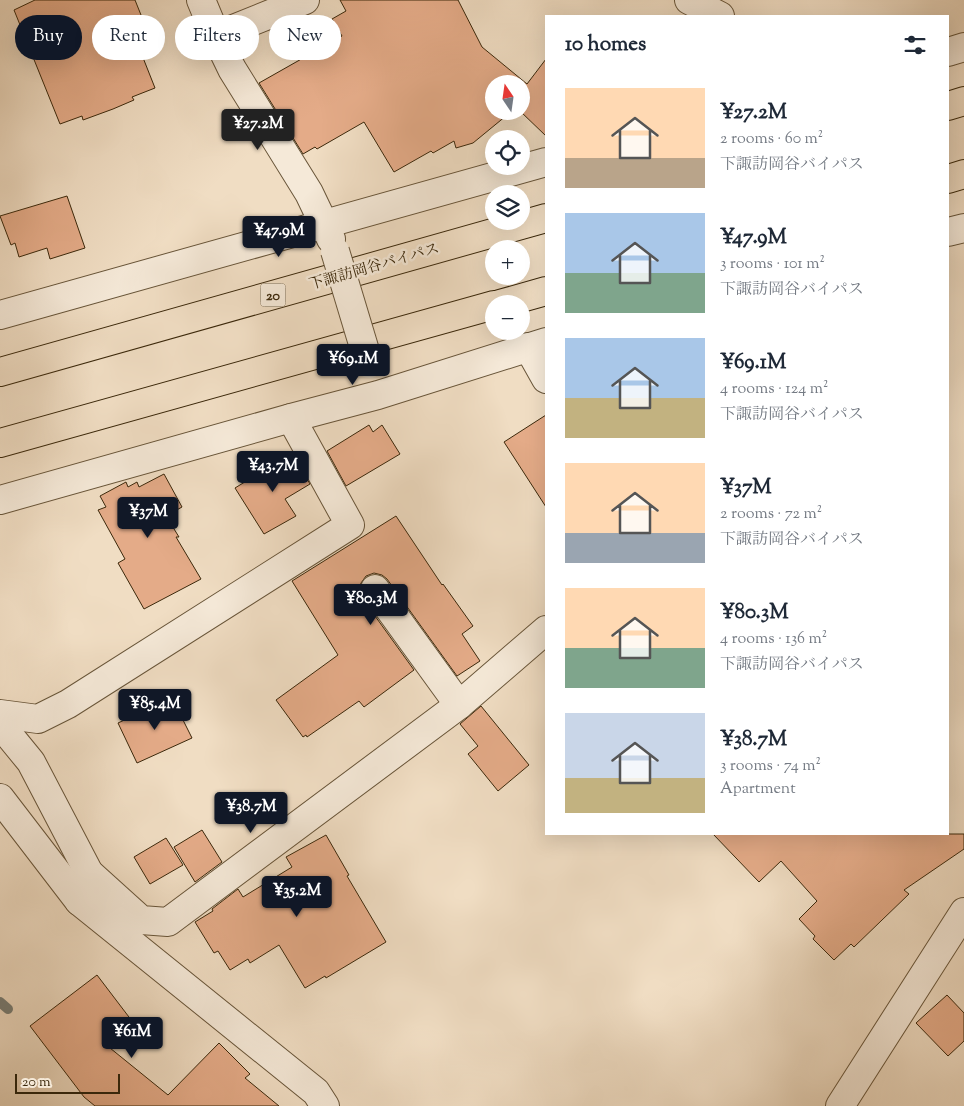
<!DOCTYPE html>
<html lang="en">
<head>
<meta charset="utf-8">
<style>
	:root { --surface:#fff; --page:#f2f2f3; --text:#1f2937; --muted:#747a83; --accent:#111827 }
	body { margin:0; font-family:"Sorts Mill Goudy","Noto Serif JP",serif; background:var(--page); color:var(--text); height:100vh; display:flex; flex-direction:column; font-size:19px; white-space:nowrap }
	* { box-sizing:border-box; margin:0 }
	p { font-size:16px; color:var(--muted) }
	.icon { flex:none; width:28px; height:28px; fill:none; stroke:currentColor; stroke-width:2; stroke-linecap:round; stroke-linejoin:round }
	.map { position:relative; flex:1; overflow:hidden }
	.details { position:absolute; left:545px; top:15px; width:404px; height:820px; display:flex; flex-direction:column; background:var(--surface); border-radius:0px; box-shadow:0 5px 20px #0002 }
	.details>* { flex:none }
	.top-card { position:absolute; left:15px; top:15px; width:455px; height:45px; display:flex; gap:10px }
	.needle { width:32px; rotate:347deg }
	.fabs { position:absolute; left:485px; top:75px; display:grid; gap:10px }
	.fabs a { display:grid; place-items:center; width:45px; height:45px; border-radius:50%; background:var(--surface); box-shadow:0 5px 20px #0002; font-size:25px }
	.scale { position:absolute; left:15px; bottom:12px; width:105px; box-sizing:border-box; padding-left:5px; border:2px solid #3b280b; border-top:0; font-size:14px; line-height:18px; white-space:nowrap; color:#3b280b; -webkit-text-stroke:4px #f5e9d8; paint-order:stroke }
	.price { position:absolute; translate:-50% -42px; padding:0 11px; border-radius:5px; background:var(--accent); color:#fff; font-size:16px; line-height:32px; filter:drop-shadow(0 1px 2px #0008) }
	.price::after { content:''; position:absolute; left:50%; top:30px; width:15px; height:11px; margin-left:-8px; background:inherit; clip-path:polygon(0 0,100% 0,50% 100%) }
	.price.on { background:#222; color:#fff }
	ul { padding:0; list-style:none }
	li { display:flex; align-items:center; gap:15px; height:125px; padding:0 20px }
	li span { display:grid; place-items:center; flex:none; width:140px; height:100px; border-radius:0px; color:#555 }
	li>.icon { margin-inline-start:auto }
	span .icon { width:60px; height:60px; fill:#fffc; stroke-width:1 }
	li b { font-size:21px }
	h2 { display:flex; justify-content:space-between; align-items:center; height:60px; padding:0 20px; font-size:21px }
	.tag { padding:0 18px; border-radius:22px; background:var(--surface); box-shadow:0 5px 20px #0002; font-size:18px; line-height:45px }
	.tag.on { background:var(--accent); color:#fff }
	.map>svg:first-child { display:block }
</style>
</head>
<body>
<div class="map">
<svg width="964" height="1106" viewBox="0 0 964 1106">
	<rect width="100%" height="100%" fill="#f0ddc3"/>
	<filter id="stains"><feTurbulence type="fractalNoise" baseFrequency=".004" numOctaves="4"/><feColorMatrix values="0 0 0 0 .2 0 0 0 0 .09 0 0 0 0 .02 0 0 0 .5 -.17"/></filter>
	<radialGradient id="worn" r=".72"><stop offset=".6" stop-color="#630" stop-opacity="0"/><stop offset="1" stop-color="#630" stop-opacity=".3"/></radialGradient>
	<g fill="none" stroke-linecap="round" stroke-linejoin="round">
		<path stroke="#787e77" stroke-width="10" d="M 0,1002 L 8,1009"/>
	</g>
	<g fill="#e4ab88" stroke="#3b280b">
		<path d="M 35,0 L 135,0 L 149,35 L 136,40 L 155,88 L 132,97 L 134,100 L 113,109 L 83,120 L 82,116 L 60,124 L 14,10 Z"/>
		<path d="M 340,0 L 458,0 L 482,47 L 527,84 L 546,59 L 546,136 L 520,111 L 521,111 L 521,84 L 494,84 L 494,111 L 512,111 L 473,143 L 456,148 L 454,141 L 433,153 L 431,151 L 394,172 L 364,122 L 317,149 L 315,147 L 303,154 L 259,83 L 342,36 L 332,19 L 346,11 Z"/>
		<path d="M 67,196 L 85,248 L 50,259 L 47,248 L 19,257 L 15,243 L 11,245 L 0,216 Z"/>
		<path d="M 546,415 L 546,507 L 504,442 Z"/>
		<path d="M 369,425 L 373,432 L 382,425 L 400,454 L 346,486 L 327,451 Z"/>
		<path d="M 292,453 L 310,484 L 285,499 L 296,516 L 264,534 L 235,488 Z"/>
		<path d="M 164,474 L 182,507 L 166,516 L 179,537 L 176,537 L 201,579 L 144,609 L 118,563 L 125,559 L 98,510 L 106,507 L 100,496 L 126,482 L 128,487 L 137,482 L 139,487 Z"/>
		<path d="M 396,516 L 442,585 L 443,584 L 473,626 L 462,634 L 480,661 L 457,676 L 387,579 L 382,575 L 374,573 L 366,576 L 361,583 L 359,590 L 362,598 L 414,670 L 364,707 L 359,701 L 307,737 L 306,735 L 303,737 L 276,700 L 338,655 L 292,581 Z"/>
		<path d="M 169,699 L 172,706 L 175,704 L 192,738 L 137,763 L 118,723 Z"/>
		<path d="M 481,706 L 529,765 L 498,791 L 468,754 L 478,746 L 460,724 Z"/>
		<path d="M 202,830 L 222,862 L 195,882 L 174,847 Z"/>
		<path d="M 713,834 L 964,834 L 964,849 L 904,890 L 909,894 L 854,947 L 851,944 L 834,960 L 813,939 L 815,936 L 799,919 L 817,901 L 781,861 L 759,882 Z"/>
		<path d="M 326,835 L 349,875 L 347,876 L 386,942 L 326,978 L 325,976 L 305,988 L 279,945 L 250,963 L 248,959 L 230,970 L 218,951 L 214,953 L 195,922 L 213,911 L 212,909 L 238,889 L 243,897 L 292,867 L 286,857 Z"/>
		<path d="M 166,838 L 183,865 L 150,884 L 134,857 Z"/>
		<path d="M 97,975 L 132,1021 L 114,1035 L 118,1041 L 110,1048 L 168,1095 L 219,1043 L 250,1074 L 245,1078 L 279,1106 L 95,1106 L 84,1097 L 30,1026 Z"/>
		<path d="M 947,995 L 964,1013 L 964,1041 L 948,1056 L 916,1023 Z"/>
	</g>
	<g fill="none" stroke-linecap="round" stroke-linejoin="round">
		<g stroke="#685539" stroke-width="30">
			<g id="minor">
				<path d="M 201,0 L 216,36 L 305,0"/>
				<path d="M 689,0 L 720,16"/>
				<path d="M 216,36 L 232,69 L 309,193 L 331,239"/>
				<path d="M 948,52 L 964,47"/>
				<path d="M 948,232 L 964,228"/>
				<path d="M 0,315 L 546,162"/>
				<path d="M 528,347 L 546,379"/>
				<path d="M 0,500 L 291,418 L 378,395 L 546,342"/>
				<path d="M 375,589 L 459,705"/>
				<path d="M 0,714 L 38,719 L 68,704 L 350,525 L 291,418"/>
				<path d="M 0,724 L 31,762 L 89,873 L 141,920 L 168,922 L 459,705 L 546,630"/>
				<path d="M 0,798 L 79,901"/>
				<path d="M 89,873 L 79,901 L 316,1092 L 325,1106"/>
				<path d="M 840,1106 L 964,912"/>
			</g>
		</g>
		<g stroke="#3b280b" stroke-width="30">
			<g id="highway">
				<path d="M 948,106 L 964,101"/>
				<path d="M 948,179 L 964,174"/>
				<path d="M 500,304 L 546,291"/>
				<path d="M 0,372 L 546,218"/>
				<path d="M 0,443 L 494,305"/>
			</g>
		</g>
		<use href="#minor" stroke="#f5e9d8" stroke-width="28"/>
		<use href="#highway" stroke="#f0ddc3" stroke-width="28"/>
		<g stroke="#685539" stroke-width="30" stroke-linecap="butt">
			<path id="minor-bridge" d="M 335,251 L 369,364"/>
		</g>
		<use href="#minor-bridge" stroke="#f5e9d8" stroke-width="28"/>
	</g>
	<g text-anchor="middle" stroke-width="5" stroke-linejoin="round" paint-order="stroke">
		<rect fill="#f5e9d8" stroke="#736248" stroke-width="1" x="260.5" y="283.5" width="25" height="23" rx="4"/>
		<g font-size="14" font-weight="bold" fill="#3b280b">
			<text x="273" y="300">20</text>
		</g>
		<g font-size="15" fill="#3b280b" stroke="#f5e9d8">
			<text transform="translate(374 266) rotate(-16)" y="5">下諏訪岡谷バイパス</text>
		</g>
	</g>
	<rect width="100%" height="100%" filter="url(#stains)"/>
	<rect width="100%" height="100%" fill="url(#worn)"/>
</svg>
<div class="fabs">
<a><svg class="needle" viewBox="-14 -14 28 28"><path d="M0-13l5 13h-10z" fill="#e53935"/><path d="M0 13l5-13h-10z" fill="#747a83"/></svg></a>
<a><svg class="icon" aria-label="locate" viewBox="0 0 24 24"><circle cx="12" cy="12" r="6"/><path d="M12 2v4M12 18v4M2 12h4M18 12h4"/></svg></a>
<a><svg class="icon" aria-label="layers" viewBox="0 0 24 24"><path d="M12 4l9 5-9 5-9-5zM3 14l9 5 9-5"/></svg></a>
<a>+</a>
<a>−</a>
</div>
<div class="scale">20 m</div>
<b class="price on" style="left:258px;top:151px">¥27.2M</b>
<b class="price" style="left:279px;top:258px">¥47.9M</b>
<b class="price" style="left:353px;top:386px">¥69.1M</b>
<b class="price" style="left:273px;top:493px">¥43.7M</b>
<b class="price" style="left:148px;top:539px">¥37M</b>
<b class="price" style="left:371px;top:626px">¥80.3M</b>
<b class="price" style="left:155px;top:731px">¥85.4M</b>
<b class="price" style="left:251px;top:834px">¥38.7M</b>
<b class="price" style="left:297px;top:918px">¥35.2M</b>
<b class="price" style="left:132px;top:1059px">¥61M</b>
<div class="top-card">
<a class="tag on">Buy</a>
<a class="tag">Rent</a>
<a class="tag">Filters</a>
<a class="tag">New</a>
</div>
<section class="details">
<h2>10 homes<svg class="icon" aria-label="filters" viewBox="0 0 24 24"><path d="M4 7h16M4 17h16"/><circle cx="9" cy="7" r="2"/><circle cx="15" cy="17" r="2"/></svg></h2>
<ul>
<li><span style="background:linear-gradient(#ffd9b3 70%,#b9a48a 0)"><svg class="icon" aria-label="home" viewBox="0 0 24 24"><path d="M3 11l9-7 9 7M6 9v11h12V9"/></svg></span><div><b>¥27.2M</b><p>2 rooms · 60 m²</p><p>下諏訪岡谷バイパス</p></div></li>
<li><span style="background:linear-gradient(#a9c7e8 60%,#7fa58c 0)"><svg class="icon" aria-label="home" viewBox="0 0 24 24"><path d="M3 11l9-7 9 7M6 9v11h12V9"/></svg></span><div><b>¥47.9M</b><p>3 rooms · 101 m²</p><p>下諏訪岡谷バイパス</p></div></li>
<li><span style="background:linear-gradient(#a9c7e8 60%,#c2b280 0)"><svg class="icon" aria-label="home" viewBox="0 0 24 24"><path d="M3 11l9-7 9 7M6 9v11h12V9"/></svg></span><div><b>¥69.1M</b><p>4 rooms · 124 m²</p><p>下諏訪岡谷バイパス</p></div></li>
<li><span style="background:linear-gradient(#ffd9b3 70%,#9aa5b1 0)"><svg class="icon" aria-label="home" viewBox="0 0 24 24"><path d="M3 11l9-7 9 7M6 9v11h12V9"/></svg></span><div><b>¥37M</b><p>2 rooms · 72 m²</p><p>下諏訪岡谷バイパス</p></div></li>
<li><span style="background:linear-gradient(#ffd9b3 60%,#7fa58c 0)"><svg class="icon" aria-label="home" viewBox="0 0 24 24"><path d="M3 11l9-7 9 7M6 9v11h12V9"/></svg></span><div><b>¥80.3M</b><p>4 rooms · 136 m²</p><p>下諏訪岡谷バイパス</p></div></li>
<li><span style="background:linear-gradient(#c9d6e8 65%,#c2b280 0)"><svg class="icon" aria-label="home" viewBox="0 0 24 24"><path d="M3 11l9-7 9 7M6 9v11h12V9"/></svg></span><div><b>¥38.7M</b><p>3 rooms · 74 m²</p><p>Apartment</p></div></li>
</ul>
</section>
</div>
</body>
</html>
